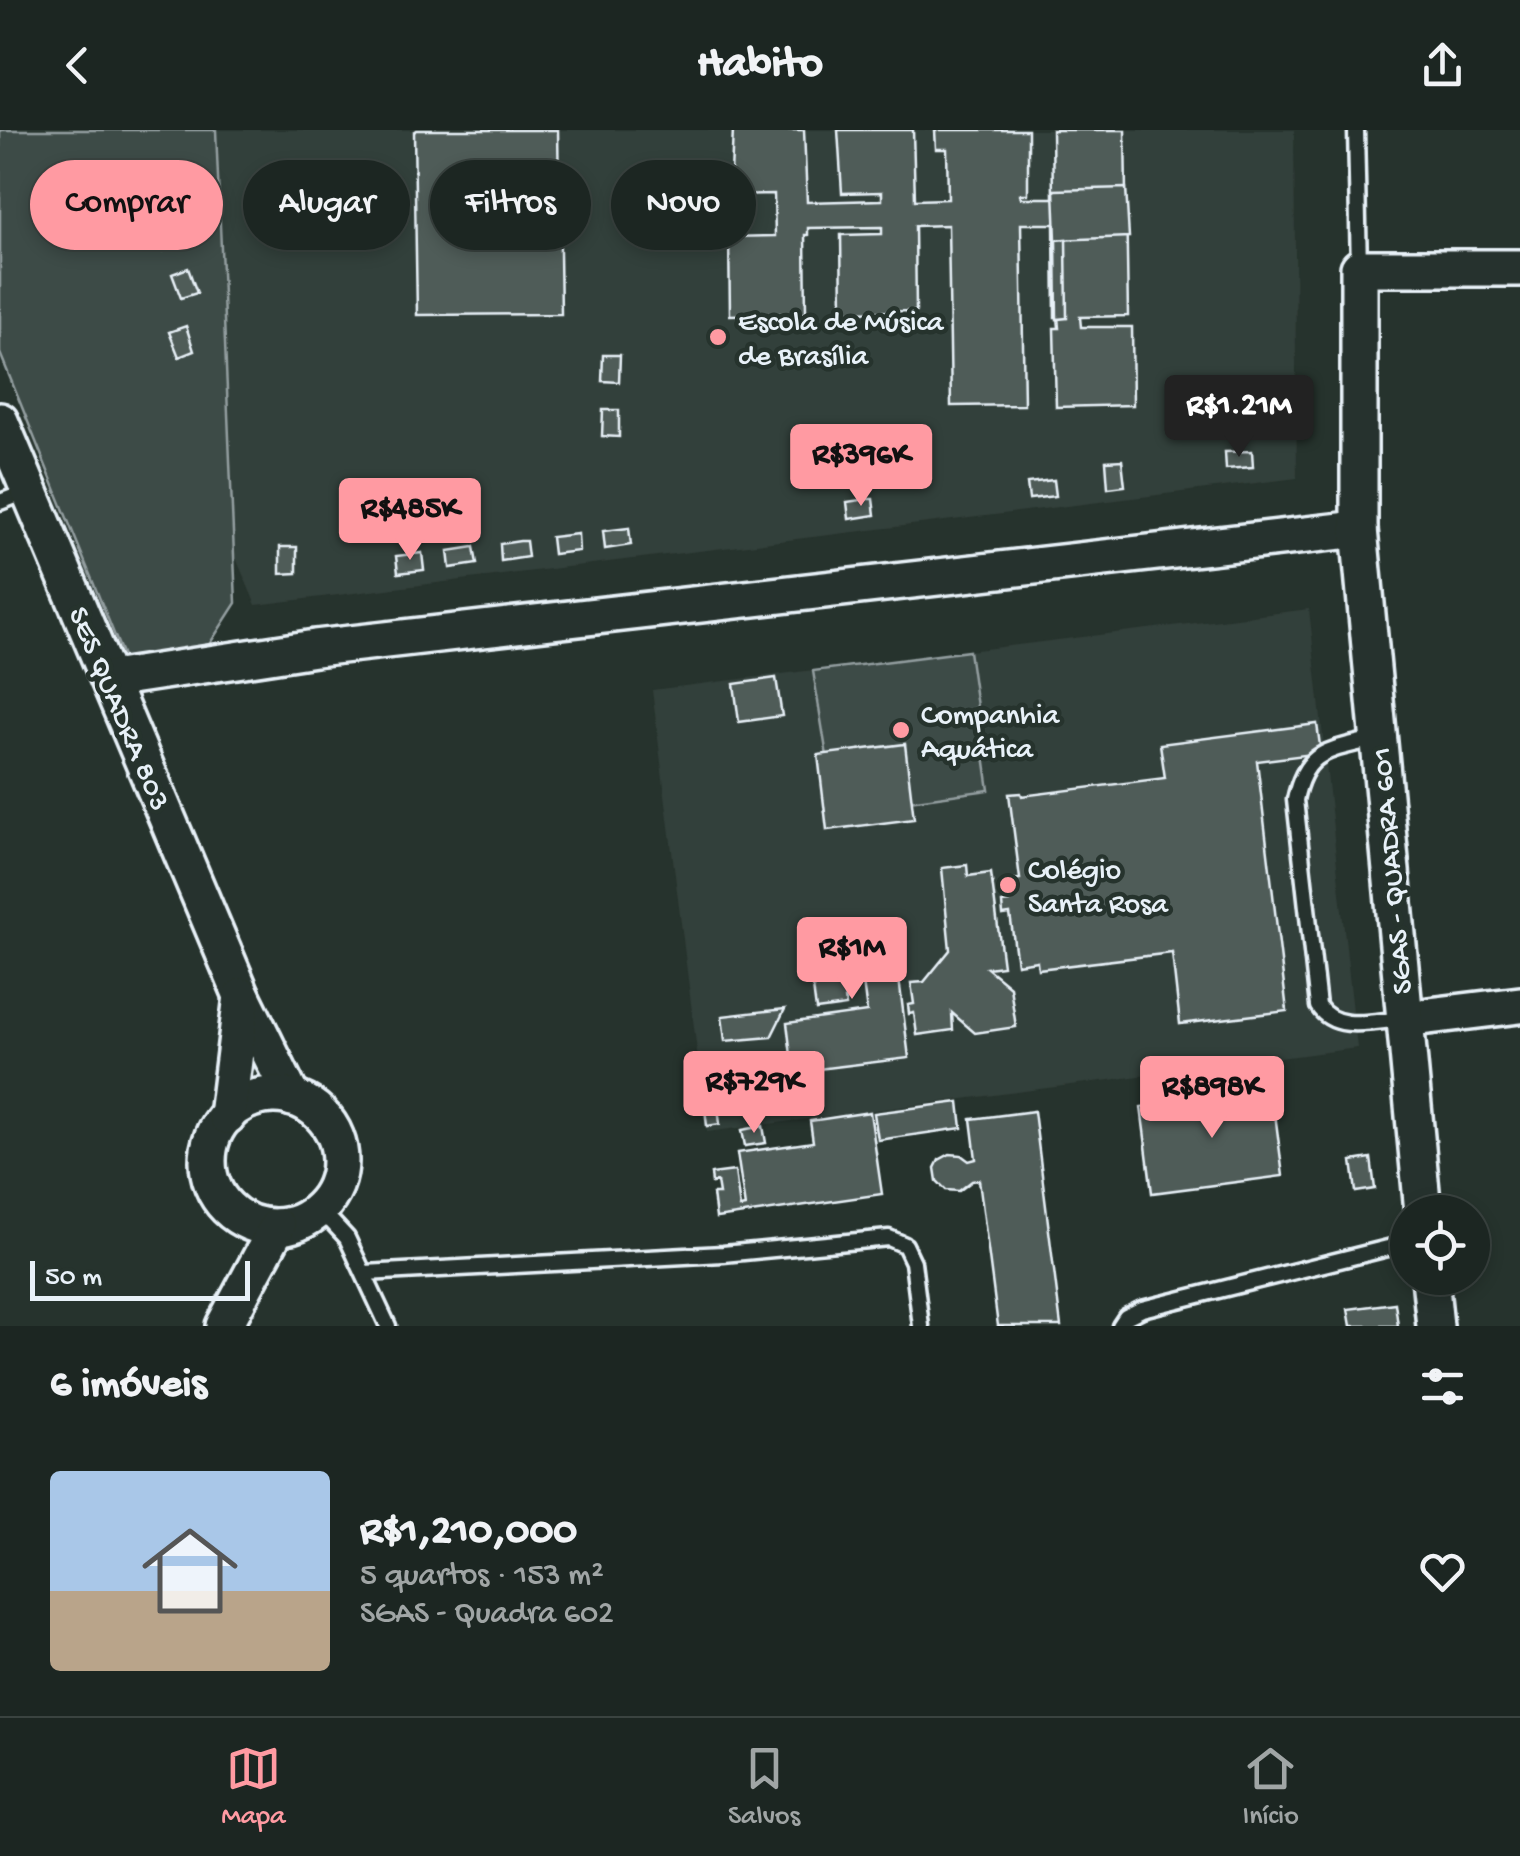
<!DOCTYPE html>
<html lang="pt">
<head>
<meta charset="utf-8">
<style>
	:root { --surface:#1c2622; --page:#252e2a; --text:#f1f3f6; --muted:#a0a5a5; --line:#3a4340; --accent:#ff9aa2 }
	body { margin:0; font-family:"Gochi Hand",sans-serif; background:var(--page); color:var(--text); height:100vh; display:flex; flex-direction:column; font-size:38px; white-space:nowrap }
	* { box-sizing:border-box; margin:0 }
	p { font-size:32px; color:var(--muted) }
	.icon { flex:none; width:55px; height:55px; fill:none; stroke:currentColor; stroke-width:2; stroke-linecap:round; stroke-linejoin:round }
	.map { position:relative; height:1196px; overflow:hidden }
	.details { display:flex; flex-direction:column; background:var(--surface); flex:1 }
	.details>* { flex:none }
	.top-card { position:absolute; left:30px; top:30px; width:1000px; height:90px; display:flex; gap:20px }
	.buttons { position:absolute; left:1390px; top:1065px; display:grid; gap:20px }
	.buttons a { display:grid; place-items:center; width:100px; height:100px; border-radius:50%; background:var(--surface); box-shadow:0 5px 15px #0003,0 0 0 2px var(--line); font-size:50px }
	.scale { position:absolute; left:30px; bottom:25px; width:220px; box-sizing:border-box; padding-left:10px; border:5px solid #e8f1f8; border-top:0; font-size:28px; line-height:35px; white-space:nowrap; color:#e8f1f8; -webkit-text-stroke:8px #26332d; paint-order:stroke }
	.price { position:absolute; translate:-50% -85px; padding:0 22px; border-radius:10px; background:var(--accent); color:#111; font-size:32px; line-height:65px; filter:drop-shadow(0 2px 5px #0008) }
	.price::after { content:''; position:absolute; left:50%; top:60px; width:30px; height:22px; margin-left:-15px; background:inherit; clip-path:polygon(0 0,100% 0,50% 100%) }
	.price.selected { background:#222; color:#fff }
	ul { padding:0; list-style:none }
	li { display:flex; align-items:center; gap:30px; height:250px; padding:0 50px }
	li+li { border-top:2px solid var(--line) }
	li span { display:grid; place-items:center; flex:none; width:280px; height:200px; border-radius:10px; color:#555 }
	li>.icon { margin-inline-start:auto }
	span .icon { width:120px; height:120px; fill:#fffc; stroke-width:1 }
	li b { font-size:42px }
	h2 { display:flex; justify-content:space-between; align-items:center; height:120px; padding:0 50px; font-size:42px }
	.pill { padding:0 35px; border-radius:45px; background:var(--surface); box-shadow:0 5px 15px #0003,0 0 0 2px var(--line); font-size:35px; line-height:90px }
	.pill.selected { background:var(--accent); color:#111 }
	header { display:flex; justify-content:space-between; align-items:center; height:130px; padding:0 50px; background:var(--surface); font-size:45px; font-weight:700 }
	.menu { display:flex; justify-content:space-around; align-items:center; height:140px; border-top:2px solid var(--line); background:var(--surface); font-size:28px; color:var(--muted) }
	.menu a { display:grid; justify-items:center; gap:5px }
	.menu .selected { color:var(--accent) }
	.map>svg:first-child { display:block }
</style>
</head>
<body>
<header><svg class="icon" aria-label="back" viewBox="0 0 24 24"><path d="M15 5l-7 7 7 7"/></svg>Habito<svg class="icon" aria-label="share" viewBox="0 0 24 24"><path d="M12 15V3M7 8l5-5 5 5M5 13v7h14v-7"/></svg></header>
<div class="map">
<svg width="1520" height="1196" viewBox="0 0 1520 1196">
	<rect width="100%" height="100%" fill="#26332d"/>
	<filter id="ink" filterUnits="userSpaceOnUse"><feTurbulence type="fractalNoise" baseFrequency=".01" numOctaves="2"/><feDisplacementMap in="SourceGraphic" scale="20" xChannelSelector="R" yChannelSelector="G"/><feConvolveMatrix kernelMatrix="1 2 1 2 8 2 1 2 1" color-interpolation-filters="sRGB"/></filter>
	<g filter="url(#ink)">
		<g fill="#333f3a">
			<path d="M 53,0 L 1294,0 L 1297,348 L 256,475 Z"/>
			<path d="M 1309,479 L 1357,918 L 707,1002 L 652,560 Z"/>
		</g>
		<g fill="#3e4b47" stroke="#939ea0" stroke-width="2.5">
			<path d="M 0,0 L 216,0 L 236,473 L 205,521 L 125,531 L 0,223 Z"/>
			<path d="M 969,521 L 989,660 L 836,681 L 813,541 Z"/>
		</g>
		<g fill="#505c59" stroke="#e8f1f8" stroke-width="2.5">
			<path d="M 417,0 L 558,0 L 561,184 L 417,185 L 414,2 Z"/>
			<path d="M 733,0 L 804,0 L 807,72 L 882,70 L 882,62 L 842,63 L 838,0 L 913,0 L 915,70 L 948,69 L 947,19 L 936,19 L 935,0 L 1028,0 L 1028,64 L 1020,64 L 1021,68 L 1053,68 L 1052,0 L 1125,0 L 1128,186 L 1080,187 L 1081,197 L 1132,197 L 1133,275 L 1056,277 L 1054,198 L 1059,198 L 1058,187 L 1055,187 L 1054,94 L 1021,94 L 1024,275 L 951,276 L 948,95 L 915,96 L 916,181 L 842,182 L 841,105 L 882,104 L 882,97 L 808,98 L 808,105 L 805,105 L 806,183 L 730,185 L 729,107 L 775,106 L 774,64 L 730,65 Z"/>
			<path d="M 1126,58 L 1129,107 L 1056,110 L 1054,60 Z"/>
			<path d="M 170,90 L 178,115 L 163,121 L 154,96 Z"/>
			<path d="M 1066,109 L 1067,188 L 1057,189 L 1056,110 Z"/>
			<path d="M 188,138 L 197,163 L 181,168 L 172,144 Z"/>
			<path d="M 186,196 L 194,221 L 179,227 L 169,202 Z"/>
			<path d="M 603,225 L 620,225 L 619,252 L 602,251 Z"/>
			<path d="M 603,280 L 619,280 L 619,307 L 602,306 Z"/>
			<path d="M 1252,321 L 1253,337 L 1226,339 L 1225,322 Z"/>
			<path d="M 1122,330 L 1125,356 L 1108,358 L 1106,331 Z"/>
			<path d="M 1054,350 L 1056,366 L 1029,369 L 1027,353 Z"/>
			<path d="M 867,369 L 873,369 L 875,385 L 849,389 L 847,372 Z"/>
			<path d="M 629,398 L 631,415 L 605,419 L 603,401 Z"/>
			<path d="M 578,404 L 579,421 L 553,424 L 551,407 Z"/>
			<path d="M 520,411 L 526,411 L 528,427 L 501,431 L 500,414 Z"/>
			<path d="M 280,417 L 297,417 L 297,443 L 280,444 Z"/>
			<path d="M 474,417 L 477,434 L 450,438 L 448,421 Z"/>
			<path d="M 422,423 L 424,440 L 398,443 L 396,426 Z"/>
			<path d="M 776,548 L 782,586 L 739,592 L 734,554 Z"/>
			<path d="M 1317,594 L 1321,623 L 1257,631 L 1287,881 L 1180,894 L 1172,823 L 1038,839 L 1037,831 L 1017,834 L 1010,784 L 1003,785 L 1002,773 L 1009,772 L 1006,751 L 1020,749 L 1009,664 L 1021,663 L 1022,666 L 1165,648 L 1160,614 Z"/>
			<path d="M 905,614 L 914,689 L 827,700 L 818,625 Z"/>
			<path d="M 967,735 L 968,746 L 991,743 L 1003,836 L 987,838 L 1010,857 L 1016,897 L 975,903 L 952,883 L 953,900 L 917,905 L 914,883 L 909,884 L 908,875 L 914,874 L 911,853 L 924,852 L 950,820 L 942,738 Z"/>
			<path d="M 892,793 L 909,928 L 793,942 L 787,893 L 867,882 L 861,837 L 841,840 L 846,876 L 816,880 L 806,803 L 855,800 L 855,797 Z"/>
			<path d="M 785,879 L 771,907 L 725,911 L 722,886 Z"/>
			<path d="M 1272,960 L 1283,1046 L 1152,1063 L 1141,977 Z"/>
			<path d="M 959,972 L 962,998 L 878,1010 L 874,983 Z"/>
			<path d="M 718,977 L 720,994 L 707,996 L 705,979 Z"/>
			<path d="M 1034,981 L 1061,1196 L 998,1196 L 979,1050 L 972,1051 L 959,1061 L 946,1060 L 937,1051 L 935,1038 L 939,1030 L 950,1024 L 961,1025 L 969,1031 L 976,1029 L 971,989 Z"/>
			<path d="M 870,982 L 882,1064 L 716,1088 L 713,1064 L 719,1064 L 717,1052 L 712,1053 L 711,1044 L 735,1041 L 740,1078 L 745,1077 L 737,1023 L 813,1012 L 810,991 Z"/>
			<path d="M 763,996 L 766,1013 L 745,1016 L 742,1000 Z"/>
			<path d="M 1371,1028 L 1375,1059 L 1356,1062 L 1352,1031 Z"/>
			<path d="M 1395,1173 L 1398,1196 L 1351,1196 L 1348,1179 Z"/>
		</g>
		<g fill="none" stroke-linecap="round" stroke-linejoin="round">
			<g stroke="#e8f1f8" stroke-width="21">
				<g id="service">
					<path d="M 1356,0 L 1359,138"/>
					<path d="M 0,372 L 29,361"/>
					<path d="M 1377,608 C 1331,621 1306,617 1295,670 L 1318,876 C 1335,903 1375,891 1403,889"/>
					<path d="M 320,1079 L 347,1108 L 388,1196"/>
					<path d="M 365,1143 L 723,1124 L 889,1108 L 905,1115 L 913,1132 L 921,1196"/>
					<path d="M 1120,1196 L 1126,1187 L 1142,1179 L 1408,1113"/>
				</g>
			</g>
			<g stroke="#e8f1f8" stroke-width="42">
				<g id="tertiary">
					<path d="M 0,291 L 242,866 L 292,968"/>
					<path d="M 111,549 L 315,518 L 1359,399"/>
					<path d="M 1404,889 L 1520,875"/>
					<circle cx="274" cy="1031" r="66"/>
					<path d="M 227,986 L 242,866"/>
					<path d="M 1423,1082 L 1359,399 L 1359,138 L 1520,138"/>
					<path d="M 1430,1148 L 1435,1196"/>
					<path d="M 224,1196 L 277,1097"/>
				</g>
			</g>
			<use href="#service" stroke="#26332d" stroke-width="14"/>
			<use href="#tertiary" stroke="#26332d" stroke-width="35"/>
		</g>
	</g>
	<g fill="#ff9aa2" stroke="#26332d" stroke-width="4">
		<circle cx="718" cy="207" r="10"/>
		<circle cx="901" cy="600" r="10"/>
		<circle cx="1008" cy="755" r="10"/>
	</g>
	<g text-anchor="middle" stroke-width="9" stroke-linejoin="round" paint-order="stroke">
		<g font-size="30" fill="#e8f1f8" stroke="#26332d" text-anchor="start">
			<text x="738" y="200">Escola de Música<tspan x="738" dy="34">de Brasília</tspan></text>
			<text x="921" y="593">Companhia<tspan x="921" dy="34">Aquática</tspan></text>
			<text x="1028" y="748">Colégio<tspan x="1028" dy="34">Santa Rosa</tspan></text>
		</g>
		<g font-size="30" fill="#e8f1f8" stroke="#26332d">
			<text transform="translate(121 578) rotate(67)" y="10">SES QUADRA 803</text>
			<text transform="translate(1390 741) rotate(-95)" y="10">SGAS - QUADRA 601</text>
		</g>
	</g>
</svg>
<div class="buttons">
<a><svg class="icon" aria-label="locate" viewBox="0 0 24 24"><circle cx="12" cy="12" r="6"/><path d="M12 2v4M12 18v4M2 12h4M18 12h4"/></svg></a>
</div>
<div class="scale">50 m</div>
<b class="price selected" style="left:1239px;top:330px">R$1.21M</b>
<b class="price" style="left:861px;top:379px">R$396K</b>
<b class="price" style="left:410px;top:433px">R$485K</b>
<b class="price" style="left:852px;top:872px">R$1M</b>
<b class="price" style="left:754px;top:1006px">R$729K</b>
<b class="price" style="left:1212px;top:1011px">R$898K</b>
<div class="top-card">
<a class="pill selected">Comprar</a>
<a class="pill">Alugar</a>
<a class="pill">Filtros</a>
<a class="pill">Novo</a>
</div>
</div>
<section class="details">
<h2>6 imóveis<svg class="icon" aria-label="filters" viewBox="0 0 24 24"><path d="M4 7h16M4 17h16"/><circle cx="9" cy="7" r="2"/><circle cx="15" cy="17" r="2"/></svg></h2>
<ul>
<li><span style="background:linear-gradient(#a9c7e8 60%,#b9a48a 0)"><svg class="icon" aria-label="home" viewBox="0 0 24 24"><path d="M3 11l9-7 9 7M6 9v11h12V9"/></svg></span><div><b>R$1,210,000</b><p>5 quartos · 153 m²</p><p>SGAS - Quadra 602</p></div><svg class="icon" aria-label="heart" viewBox="0 0 24 24"><path d="M12 20l-8-8c-3-5 5-10 8-4 3-6 11-1 8 4z"/></svg></li>
</ul>
</section>
<nav class="menu">
<a class="selected"><svg class="icon" aria-label="map" viewBox="0 0 24 24"><path d="M3 6l6-2 6 2 6-2v14l-6 2-6-2-6 2zM9 4v14M15 6v14"/></svg>Mapa</a>
<a><svg class="icon" aria-label="saved" viewBox="0 0 24 24"><path d="M7 4h10v16l-5-4-5 4z"/></svg>Salvos</a>
<a><svg class="icon" aria-label="home" viewBox="0 0 24 24"><path d="M3 11l9-7 9 7M6 9v11h12V9"/></svg>Início</a>
</nav>
</body>
</html>
